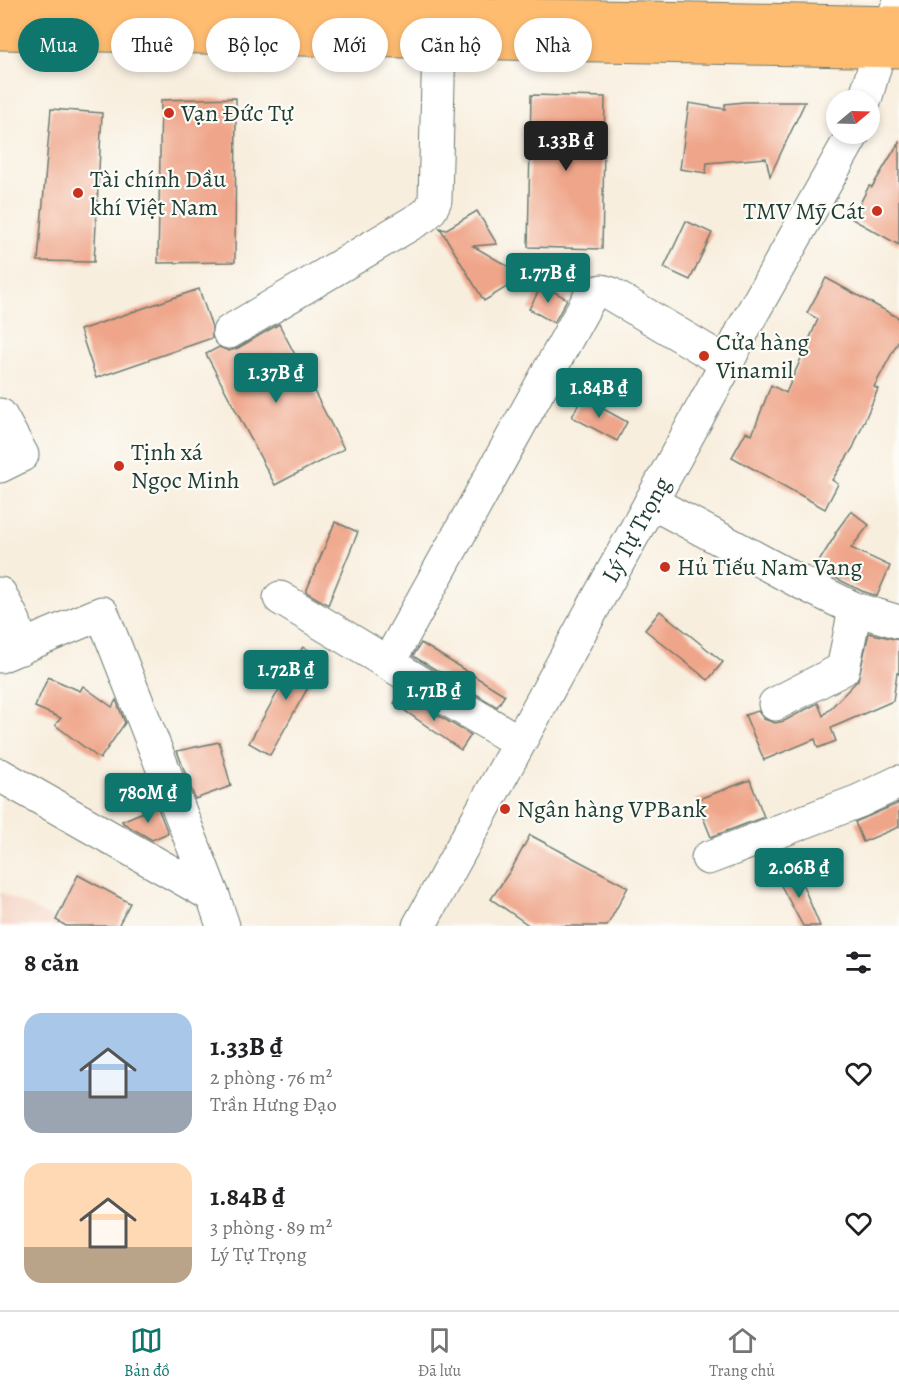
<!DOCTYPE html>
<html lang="vi">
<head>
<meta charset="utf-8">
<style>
	:root { --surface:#fff; --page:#f6f6f6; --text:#202124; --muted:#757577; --line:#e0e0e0; --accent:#0f766e }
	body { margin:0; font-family:Alegreya,serif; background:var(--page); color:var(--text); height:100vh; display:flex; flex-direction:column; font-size:22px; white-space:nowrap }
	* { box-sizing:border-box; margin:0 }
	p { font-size:20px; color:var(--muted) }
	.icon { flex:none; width:33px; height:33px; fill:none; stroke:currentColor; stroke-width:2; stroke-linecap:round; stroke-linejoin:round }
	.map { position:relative; height:926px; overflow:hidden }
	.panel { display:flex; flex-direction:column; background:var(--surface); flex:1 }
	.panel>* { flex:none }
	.top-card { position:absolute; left:18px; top:18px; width:864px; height:54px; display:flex; gap:12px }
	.needle { width:39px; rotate:71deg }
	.tools { position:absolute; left:826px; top:90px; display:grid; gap:12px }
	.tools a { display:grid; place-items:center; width:54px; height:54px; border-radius:50%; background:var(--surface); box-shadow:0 3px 9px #0003; font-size:30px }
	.price { position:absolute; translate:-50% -51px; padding:0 14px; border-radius:6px; background:var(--accent); color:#fff; font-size:20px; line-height:39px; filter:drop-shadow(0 2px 3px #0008) }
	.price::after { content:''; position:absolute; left:50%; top:36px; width:18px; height:14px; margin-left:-9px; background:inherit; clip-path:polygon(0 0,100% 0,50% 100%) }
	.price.active { background:#222; color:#fff }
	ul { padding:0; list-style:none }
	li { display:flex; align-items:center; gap:18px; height:150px; padding:0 24px }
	li span { display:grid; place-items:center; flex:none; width:168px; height:120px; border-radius:18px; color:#555 }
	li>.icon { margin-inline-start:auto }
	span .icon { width:72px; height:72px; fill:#fffc; stroke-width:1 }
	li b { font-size:26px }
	h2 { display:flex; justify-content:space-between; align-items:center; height:72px; padding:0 24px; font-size:26px }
	.pill { padding:0 21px; border-radius:27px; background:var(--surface); box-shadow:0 3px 9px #0003; font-size:21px; line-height:54px }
	.pill.active { background:var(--accent); color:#fff }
	.tab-bar { display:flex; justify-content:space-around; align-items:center; height:84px; border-top:2px solid var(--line); background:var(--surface); font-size:16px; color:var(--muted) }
	.tab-bar a { display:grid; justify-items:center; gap:3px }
	.tab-bar .active { color:var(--accent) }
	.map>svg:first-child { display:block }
</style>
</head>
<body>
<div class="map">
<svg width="899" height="926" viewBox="0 0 899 926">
	<rect width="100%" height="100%" fill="#fdfcf7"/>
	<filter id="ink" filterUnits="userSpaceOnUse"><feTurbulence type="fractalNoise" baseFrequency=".0167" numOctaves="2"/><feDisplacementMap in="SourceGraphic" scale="12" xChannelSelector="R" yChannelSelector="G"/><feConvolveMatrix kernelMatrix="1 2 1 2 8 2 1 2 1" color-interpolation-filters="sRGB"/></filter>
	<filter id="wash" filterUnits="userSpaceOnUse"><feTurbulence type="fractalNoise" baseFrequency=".008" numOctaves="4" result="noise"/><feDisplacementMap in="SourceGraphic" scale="24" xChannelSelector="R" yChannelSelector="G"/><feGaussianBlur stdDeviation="1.35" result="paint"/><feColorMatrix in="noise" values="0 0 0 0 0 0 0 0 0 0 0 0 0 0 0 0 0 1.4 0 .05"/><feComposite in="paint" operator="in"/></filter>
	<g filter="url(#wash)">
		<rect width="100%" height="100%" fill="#f8eede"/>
		<path fill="#f5d2c2" d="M 0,892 L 56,920 L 66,926 L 0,926 Z"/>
		<g id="blocks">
			<g fill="#efa589">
				<path d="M 531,95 L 605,97 L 602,249 L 528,247 Z"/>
				<path d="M 236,98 L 235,262 L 158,263 L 161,100 Z"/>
				<path d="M 744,102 L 805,102 L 770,176 L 766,158 L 707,163 L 706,173 L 680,169 L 689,103 L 725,109 L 725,104 Z"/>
				<path d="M 51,109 L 102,113 L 94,262 L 38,261 Z"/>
				<path d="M 899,142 L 899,245 L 852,219 L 869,186 L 872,187 Z"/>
				<path d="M 477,211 L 497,244 L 473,246 L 511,268 L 518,280 L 484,301 L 440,228 L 445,230 Z"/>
				<path d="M 686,221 L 712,233 L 690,280 L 664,268 Z"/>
				<path d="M 826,278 L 899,318 L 899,340 L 874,387 L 878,389 L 853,448 L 832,480 L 838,484 L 825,509 L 732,457 L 746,432 L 752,435 L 771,385 L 786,393 L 818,319 L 807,313 Z"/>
				<path d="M 542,285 L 567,299 L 554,323 L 529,309 Z"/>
				<path d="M 199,289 L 212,327 L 212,338 L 96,378 L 80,330 Z"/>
				<path d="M 279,324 L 344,449 L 275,485 L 206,354 L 219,347 L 229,351 L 238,348 Z"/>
				<path d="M 582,397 L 627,422 L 617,441 L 572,417 Z"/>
				<path d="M 851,511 L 869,525 L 851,548 L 890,566 L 877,596 L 862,591 L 815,568 L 836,534 L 835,533 Z"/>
				<path d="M 335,522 L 358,532 L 328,605 L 306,592 Z"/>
				<path d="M 660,611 L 723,662 L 708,680 L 645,630 Z"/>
				<path d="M 869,633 L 899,640 L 899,674 L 897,673 L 893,701 L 831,728 L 836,741 L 818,748 L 815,739 L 764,760 L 745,715 L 758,711 L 764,719 L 775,723 L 784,721 L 818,703 L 823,716 L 858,680 Z"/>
				<path d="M 421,643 L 505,695 L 497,707 L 413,656 Z"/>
				<path d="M 303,647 L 324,659 L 270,755 L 249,743 Z"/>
				<path d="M 48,677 L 80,691 L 83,686 L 112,707 L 116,700 L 125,723 L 100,759 L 55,725 L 61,718 L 35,707 Z"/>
				<path d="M 401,693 L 471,735 L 461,750 L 394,703 Z"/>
				<path d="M 219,742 L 231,786 L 195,799 L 177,751 Z"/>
				<path d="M 750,780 L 764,817 L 711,837 L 696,800 Z"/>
				<path d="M 899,803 L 899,827 L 863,842 L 855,822 Z"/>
				<path d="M 157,806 L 168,833 L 152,840 L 123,823 L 122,821 Z"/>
				<path d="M 530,835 L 628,887 L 607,926 L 530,926 L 491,899 L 512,868 Z"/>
				<path d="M 796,869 L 820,926 L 803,926 L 778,880 Z"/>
				<path d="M 78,875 L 130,903 L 118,926 L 66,926 L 56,920 Z"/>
			</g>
		</g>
	</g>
	<g filter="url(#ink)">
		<use href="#blocks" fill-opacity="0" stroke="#6b7b70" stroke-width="1.5"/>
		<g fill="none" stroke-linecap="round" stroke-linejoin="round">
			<g stroke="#6b7b70" stroke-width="35">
				<g id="minor">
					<path d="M 865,100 L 879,51 L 899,4"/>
					<path d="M 229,332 L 424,216 L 431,209 L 435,200 L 439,42"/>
					<path d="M 0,415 L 22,455 L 0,466"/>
					<path d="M 651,502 L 798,581 L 855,609 L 899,622"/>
					<path d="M 0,594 L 14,621 L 21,648"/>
					<path d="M 280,598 L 519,742"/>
					<path d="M 0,656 L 102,613 L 213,896"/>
					<path d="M 388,663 L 591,295 L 602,291 L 609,293 L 727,363"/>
					<path d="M 775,704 L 843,669 L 855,609"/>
					<path d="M 0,775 L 213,896 L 223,926"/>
					<path d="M 708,858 L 859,801 L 899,782"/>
					<path id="s1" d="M 419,926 L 727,363 L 745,326 L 853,134"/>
				</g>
			</g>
			<g stroke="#6b7b70" stroke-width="35">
				<g id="highway">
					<path d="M 0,5 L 899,23"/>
					<path d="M 0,33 L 899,51"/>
				</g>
			</g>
			<use href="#minor" stroke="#fff" stroke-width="33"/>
			<use href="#highway" stroke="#febc71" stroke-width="33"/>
		</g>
	</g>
	<g fill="#c8321e" stroke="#fdfcf7" stroke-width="2">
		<circle cx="169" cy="113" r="6"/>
		<circle cx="78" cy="193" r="6"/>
		<circle cx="877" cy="211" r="6"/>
		<circle cx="704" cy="356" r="6"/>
		<circle cx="119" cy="466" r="6"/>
		<circle cx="665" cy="567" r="6"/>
		<circle cx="505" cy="809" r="6"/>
	</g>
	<g text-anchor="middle" stroke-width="4.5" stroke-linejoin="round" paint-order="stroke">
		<g font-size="24" fill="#1f3d34" stroke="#fdfcf7" text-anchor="start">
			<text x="181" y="121">Vạn Đức Tự</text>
			<text x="90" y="187">Tài chính Dầu<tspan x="90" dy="28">khí Việt Nam</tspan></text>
			<text x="865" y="219" text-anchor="end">TMV Mỹ Cát</text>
			<text x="716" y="350">Cửa hàng<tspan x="716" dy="28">Vinamil</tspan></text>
			<text x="131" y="460">Tịnh xá<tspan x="131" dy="28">Ngọc Minh</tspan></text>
			<text x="677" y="575">Hủ Tiếu Nam Vang</text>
			<text x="517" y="817">Ngân hàng VPBank</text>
		</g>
		<g font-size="24" fill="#1f3d34" stroke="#fdfcf7">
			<text dy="8" stroke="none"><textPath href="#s1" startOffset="452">Lý Tự Trọng</textPath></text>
		</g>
	</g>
</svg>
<div class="tools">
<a><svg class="needle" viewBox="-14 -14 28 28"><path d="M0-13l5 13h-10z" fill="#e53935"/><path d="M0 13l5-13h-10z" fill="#757577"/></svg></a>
</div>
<b class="price active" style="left:566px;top:172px">1.33B ₫</b>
<b class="price" style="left:548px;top:304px">1.77B ₫</b>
<b class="price" style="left:276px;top:404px">1.37B ₫</b>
<b class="price" style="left:599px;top:419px">1.84B ₫</b>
<b class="price" style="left:286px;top:701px">1.72B ₫</b>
<b class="price" style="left:434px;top:722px">1.71B ₫</b>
<b class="price" style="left:148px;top:824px">780M ₫</b>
<b class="price" style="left:799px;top:899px">2.06B ₫</b>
<div class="top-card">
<a class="pill active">Mua</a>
<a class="pill">Thuê</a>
<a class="pill">Bộ lọc</a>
<a class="pill">Mới</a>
<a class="pill">Căn hộ</a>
<a class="pill">Nhà</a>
</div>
</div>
<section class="panel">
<h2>8 căn<svg class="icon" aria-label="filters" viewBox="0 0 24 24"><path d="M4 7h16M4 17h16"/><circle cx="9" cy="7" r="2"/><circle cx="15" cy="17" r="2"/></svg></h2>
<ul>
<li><span style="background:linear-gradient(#a9c7e8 65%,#9aa5b1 0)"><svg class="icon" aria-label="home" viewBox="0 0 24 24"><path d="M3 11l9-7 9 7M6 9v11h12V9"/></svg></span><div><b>1.33B ₫</b><p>2 phòng · 76 m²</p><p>Trần Hưng Đạo</p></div><svg class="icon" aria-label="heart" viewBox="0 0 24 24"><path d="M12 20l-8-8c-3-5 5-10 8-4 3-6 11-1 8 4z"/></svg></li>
<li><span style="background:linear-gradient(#ffd9b3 70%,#b9a48a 0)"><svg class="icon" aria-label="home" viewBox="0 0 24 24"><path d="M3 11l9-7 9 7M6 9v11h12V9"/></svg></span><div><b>1.84B ₫</b><p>3 phòng · 89 m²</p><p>Lý Tự Trọng</p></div><svg class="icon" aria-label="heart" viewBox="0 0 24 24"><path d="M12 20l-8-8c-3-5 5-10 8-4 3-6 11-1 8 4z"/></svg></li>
</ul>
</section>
<nav class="tab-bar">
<a class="active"><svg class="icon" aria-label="map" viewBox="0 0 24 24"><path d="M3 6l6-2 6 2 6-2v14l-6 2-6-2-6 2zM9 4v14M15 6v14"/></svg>Bản đồ</a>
<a><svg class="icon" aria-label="saved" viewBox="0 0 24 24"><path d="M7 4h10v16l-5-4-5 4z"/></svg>Đã lưu</a>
<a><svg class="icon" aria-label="home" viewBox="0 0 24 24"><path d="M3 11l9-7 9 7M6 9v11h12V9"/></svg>Trang chủ</a>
</nav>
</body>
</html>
